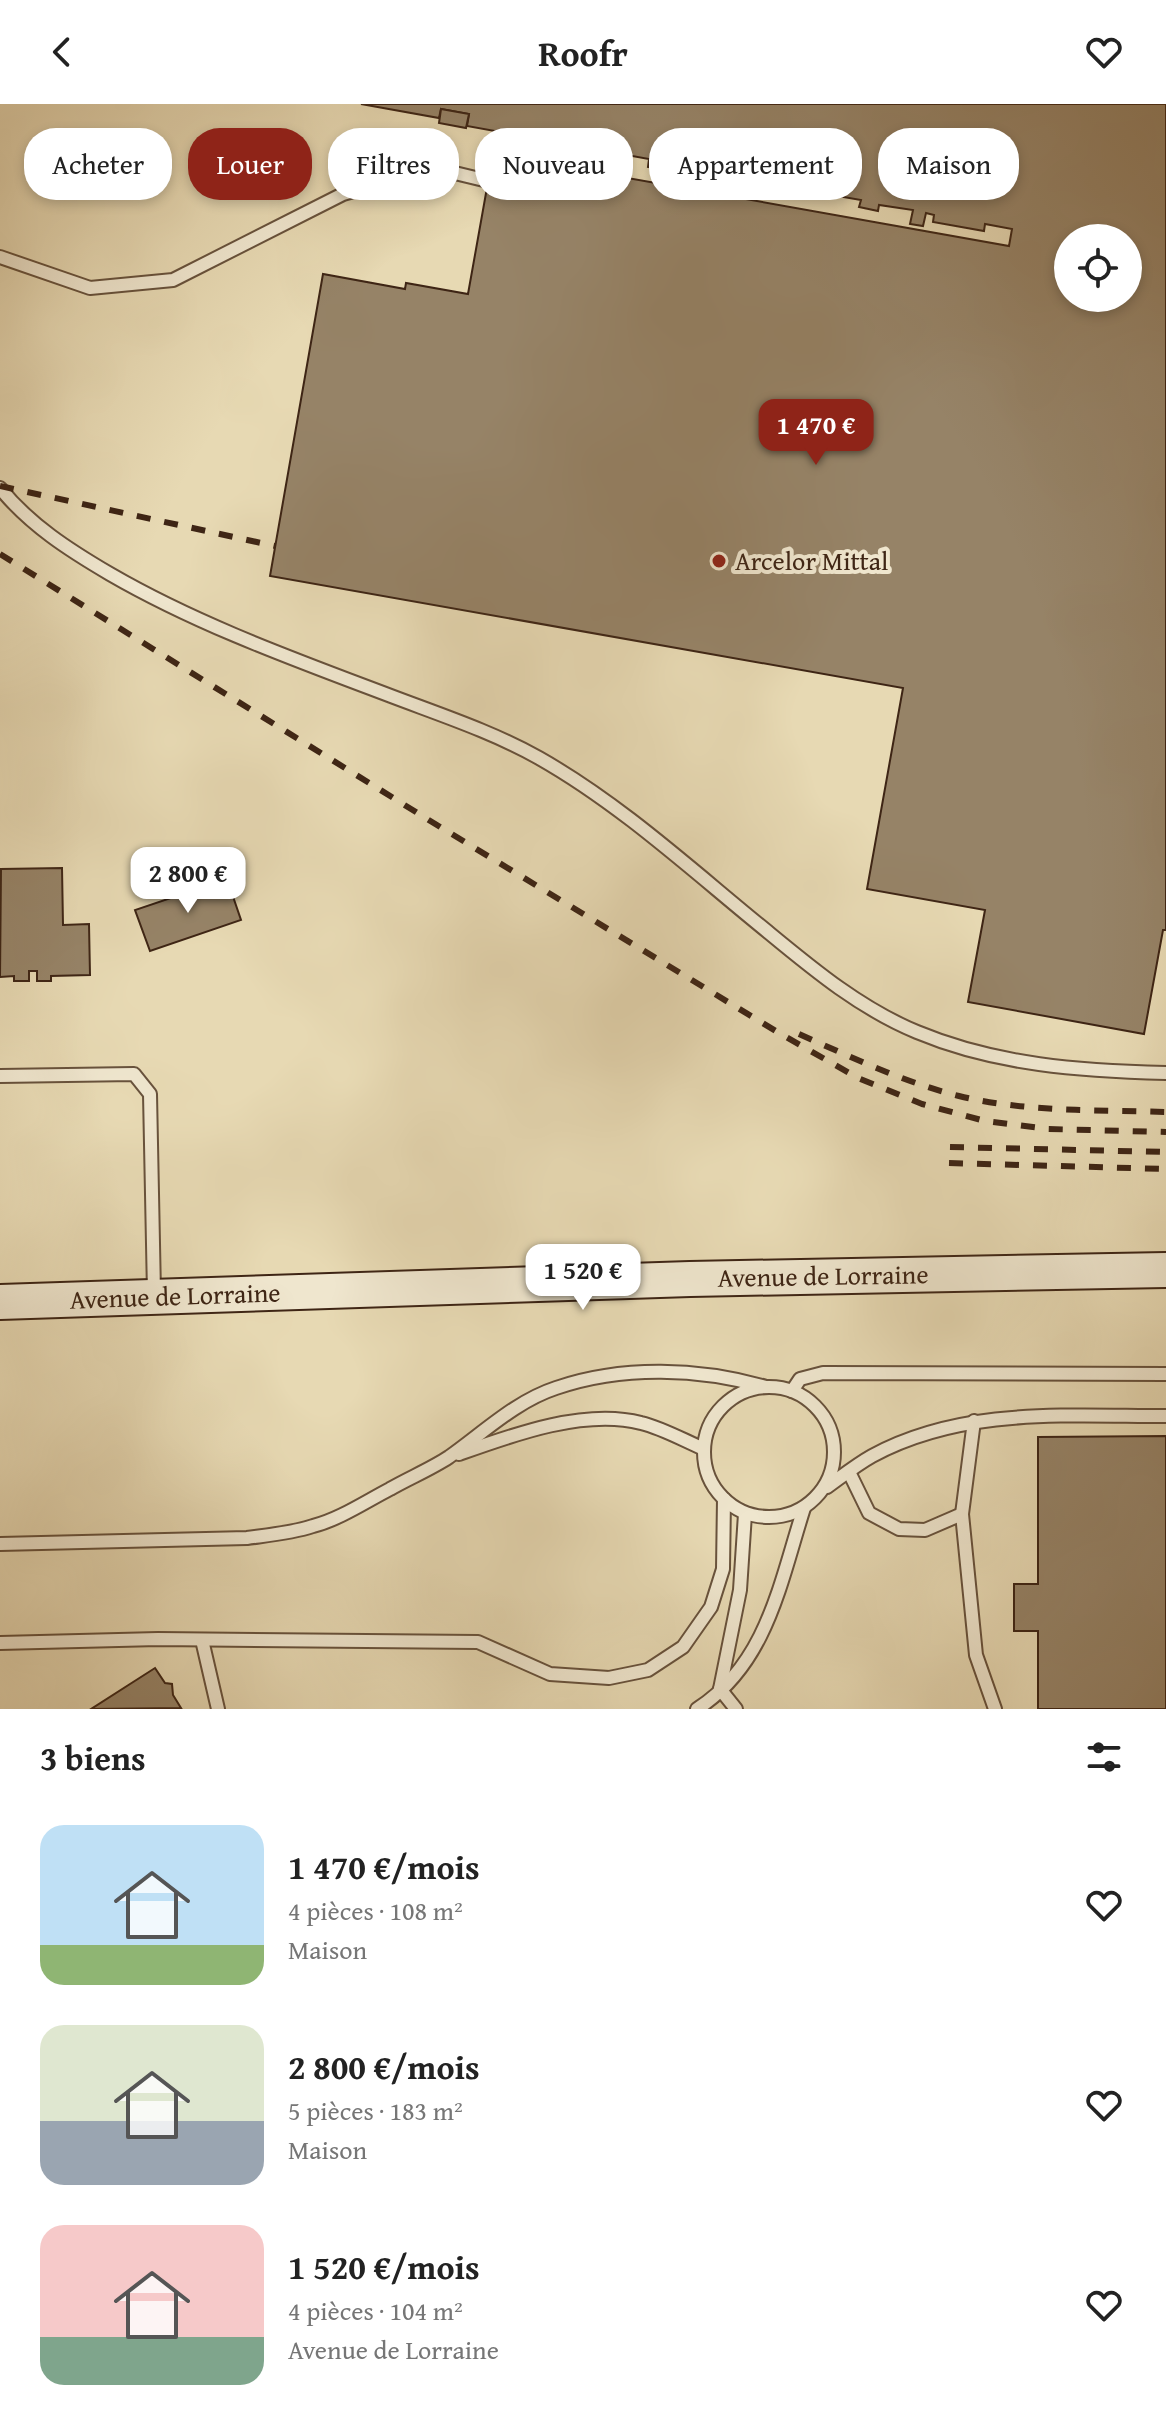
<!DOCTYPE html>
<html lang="fr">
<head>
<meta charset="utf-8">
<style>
	:root { --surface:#fff; --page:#f2f2f2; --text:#222; --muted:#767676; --accent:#8f2418 }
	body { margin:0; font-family:"Gentium Book Plus",serif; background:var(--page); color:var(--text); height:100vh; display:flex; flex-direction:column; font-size:30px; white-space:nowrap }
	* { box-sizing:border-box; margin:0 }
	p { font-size:26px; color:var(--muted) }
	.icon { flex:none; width:44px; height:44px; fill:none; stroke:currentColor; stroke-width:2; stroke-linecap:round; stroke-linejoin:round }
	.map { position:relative; height:1605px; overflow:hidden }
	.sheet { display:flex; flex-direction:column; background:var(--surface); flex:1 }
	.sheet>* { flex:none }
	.hud { position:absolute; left:24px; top:24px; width:1118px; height:72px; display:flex; gap:16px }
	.controls { position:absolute; left:1054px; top:120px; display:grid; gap:16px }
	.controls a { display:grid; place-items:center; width:88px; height:88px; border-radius:50%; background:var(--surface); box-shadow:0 4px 12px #0003; font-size:40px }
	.price { position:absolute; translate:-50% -68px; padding:0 18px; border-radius:16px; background:#fff; color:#222; font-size:26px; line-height:52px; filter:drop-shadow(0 2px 4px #0008) }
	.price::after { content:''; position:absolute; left:50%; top:48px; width:24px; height:18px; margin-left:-12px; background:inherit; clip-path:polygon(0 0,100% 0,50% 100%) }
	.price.selected { background:var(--accent); color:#fff }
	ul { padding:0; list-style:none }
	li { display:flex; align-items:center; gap:24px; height:200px; padding:0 40px }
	li span { display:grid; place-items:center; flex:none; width:224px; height:160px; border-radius:24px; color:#555 }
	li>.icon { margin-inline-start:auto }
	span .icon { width:96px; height:96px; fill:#fffc; stroke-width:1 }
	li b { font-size:34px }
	h2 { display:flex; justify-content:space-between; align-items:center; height:96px; padding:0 40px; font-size:34px }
	.tag { padding:0 28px; border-radius:32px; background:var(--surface); box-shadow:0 4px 12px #0003; font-size:28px; line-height:72px }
	.tag.selected { background:var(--accent); color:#fff }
	header { display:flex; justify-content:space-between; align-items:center; height:104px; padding:0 40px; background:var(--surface); font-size:36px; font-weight:700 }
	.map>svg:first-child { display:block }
</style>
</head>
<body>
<header><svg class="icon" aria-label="back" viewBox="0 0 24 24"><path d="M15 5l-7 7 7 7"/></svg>Roofr<svg class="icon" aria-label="heart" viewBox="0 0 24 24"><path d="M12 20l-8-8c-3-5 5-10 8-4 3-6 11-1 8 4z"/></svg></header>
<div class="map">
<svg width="1166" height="1605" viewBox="0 0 1166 1605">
	<rect width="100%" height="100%" fill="#e7d9b3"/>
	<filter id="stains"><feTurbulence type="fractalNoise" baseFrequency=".0025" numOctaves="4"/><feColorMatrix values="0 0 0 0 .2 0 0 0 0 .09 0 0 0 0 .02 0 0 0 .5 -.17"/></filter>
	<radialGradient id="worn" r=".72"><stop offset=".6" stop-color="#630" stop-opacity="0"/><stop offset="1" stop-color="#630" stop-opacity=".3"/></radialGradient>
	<g fill="#968367" stroke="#3e2515" stroke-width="2" fill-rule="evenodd">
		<path d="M 361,0 L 1166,0 L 1166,826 L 1163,826 L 1144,930 L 968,898 L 985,806 L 867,785 L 903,584 L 270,472 L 323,170 L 405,185 L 406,179 L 468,190 L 493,50 L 1009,142 L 1012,125 L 985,120 L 984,127 L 933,118 L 934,111 L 926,109 L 923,122 L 910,120 L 913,106 L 879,101 L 878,107 L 859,103 L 861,96 L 780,82 L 780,87 L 648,63 L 649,55 L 467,22 L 469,10 L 441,5 L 439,14 ZM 1068,134 L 1128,134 L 1128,194 L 1068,194 Z"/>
		<path d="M 441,5 L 469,10 L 466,24 L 439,19 Z"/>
		<path d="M 62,764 L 63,821 L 89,820 L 90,871 L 51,872 L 51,877 L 37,877 L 37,867 L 29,867 L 29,877 L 14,877 L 14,872 L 0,873 L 1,765 Z"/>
		<path d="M 227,775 L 241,816 L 150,847 L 135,806 Z"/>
		<path d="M 1166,1332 L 1166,1605 L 1038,1605 L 1038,1527 L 1014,1527 L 1014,1480 L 1038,1480 L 1038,1333 Z"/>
		<path d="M 155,1564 L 165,1579 L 172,1580 L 173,1591 L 181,1604 L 91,1605 Z"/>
	</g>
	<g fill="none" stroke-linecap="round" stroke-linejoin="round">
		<g stroke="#68523c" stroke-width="16">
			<g id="service">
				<path d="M 0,153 L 90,184 L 173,176 L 343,90 L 434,64 L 488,77"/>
				<path d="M 0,384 C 30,421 69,446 110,470 C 198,521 296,556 391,592 C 441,611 493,628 539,654 C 622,701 694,768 768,828 C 814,866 861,905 917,928 C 996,961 1081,967 1166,969"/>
				<path d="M 0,972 L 134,970 L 150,990 L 154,1189"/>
				<circle cx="769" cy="1348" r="65"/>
				<path d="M 792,1287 L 800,1275 L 823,1269 L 1166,1270"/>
				<path d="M 974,1317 L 962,1410 L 976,1551 L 995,1605"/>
				<path d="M 459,1350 C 512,1331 585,1304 641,1319 C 662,1324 683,1336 704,1345"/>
				<path d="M 849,1368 L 869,1409 L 899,1425 L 925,1426 L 962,1410"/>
				<path d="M 827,1383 C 841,1373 856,1361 872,1352 C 962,1303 1067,1312 1166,1312"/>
				<path d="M 0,1440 L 247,1434 C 269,1431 292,1429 313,1422 C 340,1415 365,1398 390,1385 C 409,1374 431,1365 449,1353 C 483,1329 516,1297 556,1284 C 623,1261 699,1264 766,1283"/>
				<path d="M 202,1536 L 218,1605"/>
				<path d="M 0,1539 L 158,1535 L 478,1538 L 550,1570 L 609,1574 L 648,1566 L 683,1543 L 711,1503 L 723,1465 L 724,1395"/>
				<path d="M 720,1585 L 740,1486 L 745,1410"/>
				<path d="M 720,1585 L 736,1605"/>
				<path d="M 697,1605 C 767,1560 780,1479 804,1404"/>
			</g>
		</g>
		<g stroke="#3e2515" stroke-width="38">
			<path id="secondary" d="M 0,1198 L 690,1175 L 1166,1166"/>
		</g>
		<use href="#service" stroke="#efe6ce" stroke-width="12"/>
		<use href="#secondary" stroke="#efe6ce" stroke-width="34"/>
		<g stroke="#3e2515" stroke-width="6" stroke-dasharray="14 14" stroke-linecap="butt">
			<path d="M 0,382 L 275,442"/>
			<path d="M 0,450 L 432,718 L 779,929 L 858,974 L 922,1000 L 985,1017 L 1048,1025 L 1166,1028"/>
			<path d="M 799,930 C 851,953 903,978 959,992 C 1025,1008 1098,1006 1166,1008"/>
			<path d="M 950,1043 L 1166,1048"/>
			<path d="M 949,1059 L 1166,1065"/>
		</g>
	</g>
	<circle fill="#8f2418" stroke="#efe6ce" stroke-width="3" cx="719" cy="457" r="8"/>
	<g text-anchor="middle" stroke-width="8" stroke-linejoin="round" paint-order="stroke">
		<g font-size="26" fill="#3e2515" stroke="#efe6ce" text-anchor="start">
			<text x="735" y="466">Arcelor Mittal</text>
		</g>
		<g font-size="26" fill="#3e2515" stroke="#efe6ce">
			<text transform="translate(823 1172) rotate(-1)" y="9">Avenue de Lorraine</text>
			<text transform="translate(175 1192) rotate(-2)" y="9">Avenue de Lorraine</text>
		</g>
	</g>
	<rect width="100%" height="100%" filter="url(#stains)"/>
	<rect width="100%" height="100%" fill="url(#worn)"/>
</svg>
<div class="controls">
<a><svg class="icon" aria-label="locate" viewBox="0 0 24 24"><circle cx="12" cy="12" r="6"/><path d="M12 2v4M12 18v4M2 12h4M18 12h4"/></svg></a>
</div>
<b class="price selected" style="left:816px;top:363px">1 470 €</b>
<b class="price" style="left:188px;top:811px">2 800 €</b>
<b class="price" style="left:583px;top:1208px">1 520 €</b>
<div class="hud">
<a class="tag">Acheter</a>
<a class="tag selected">Louer</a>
<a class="tag">Filtres</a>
<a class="tag">Nouveau</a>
<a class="tag">Appartement</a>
<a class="tag">Maison</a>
</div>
</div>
<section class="sheet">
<h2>3 biens<svg class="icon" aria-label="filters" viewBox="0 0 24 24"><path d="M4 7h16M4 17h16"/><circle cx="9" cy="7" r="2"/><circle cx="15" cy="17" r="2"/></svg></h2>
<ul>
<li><span style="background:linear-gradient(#bfe0f5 75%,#8fb573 0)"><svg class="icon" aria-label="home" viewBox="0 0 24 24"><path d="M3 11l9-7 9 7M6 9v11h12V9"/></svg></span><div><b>1 470 €/mois</b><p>4 pièces · 108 m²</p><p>Maison</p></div><svg class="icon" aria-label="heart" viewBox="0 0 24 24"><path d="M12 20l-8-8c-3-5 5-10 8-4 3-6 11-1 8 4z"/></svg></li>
<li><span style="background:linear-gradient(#dfe7d0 60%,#9aa5b1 0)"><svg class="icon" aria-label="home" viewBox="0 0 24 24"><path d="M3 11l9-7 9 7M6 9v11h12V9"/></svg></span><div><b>2 800 €/mois</b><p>5 pièces · 183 m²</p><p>Maison</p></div><svg class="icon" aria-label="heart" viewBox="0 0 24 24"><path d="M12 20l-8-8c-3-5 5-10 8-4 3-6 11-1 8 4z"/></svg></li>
<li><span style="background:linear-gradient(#f6c9c9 70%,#7fa58c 0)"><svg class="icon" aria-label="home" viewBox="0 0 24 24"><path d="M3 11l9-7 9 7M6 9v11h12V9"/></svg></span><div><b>1 520 €/mois</b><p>4 pièces · 104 m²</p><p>Avenue de Lorraine</p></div><svg class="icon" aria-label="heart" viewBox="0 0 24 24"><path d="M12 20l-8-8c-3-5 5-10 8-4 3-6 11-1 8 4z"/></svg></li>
</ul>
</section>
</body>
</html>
